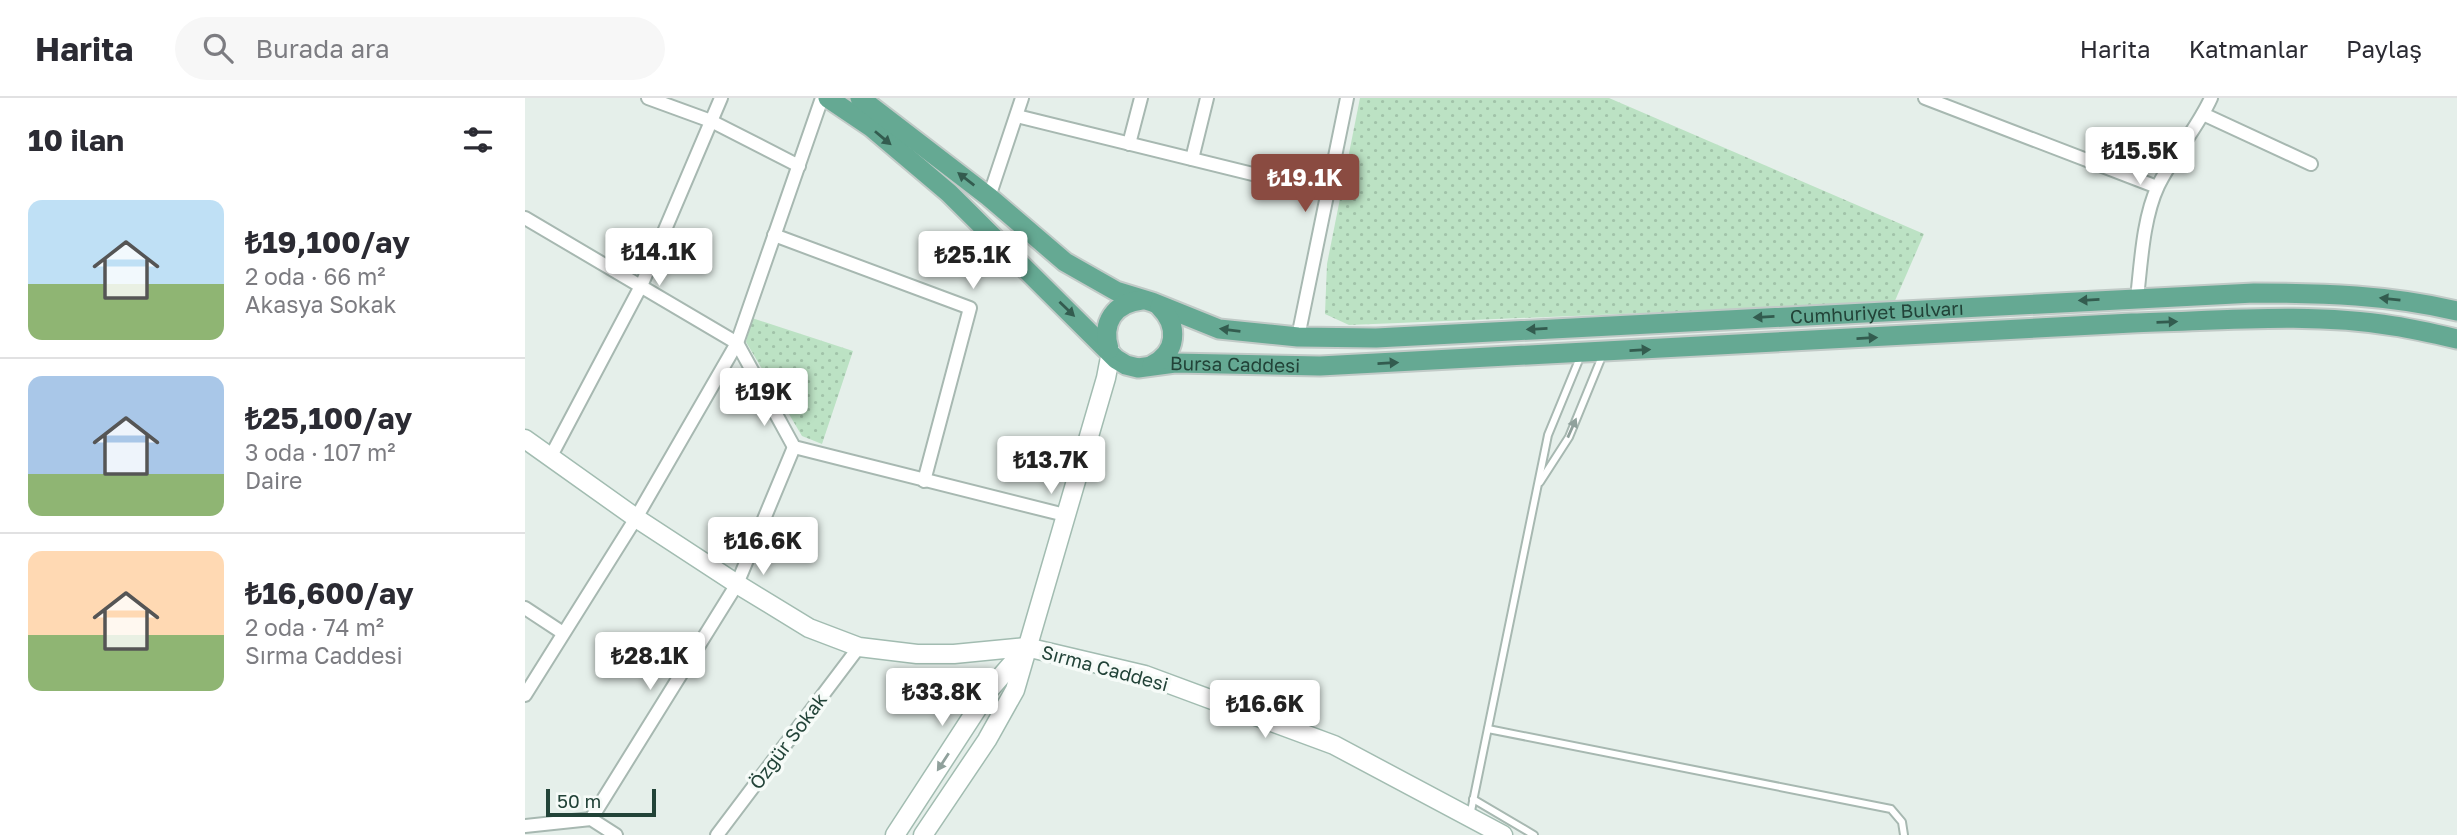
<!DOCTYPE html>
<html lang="tr">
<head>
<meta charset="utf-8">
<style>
	:root { --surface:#fff; --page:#f7f7f7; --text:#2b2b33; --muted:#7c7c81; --line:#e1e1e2; --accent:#8a4b41 }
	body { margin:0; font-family:"Golos Text",sans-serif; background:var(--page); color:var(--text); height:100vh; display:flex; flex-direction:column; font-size:26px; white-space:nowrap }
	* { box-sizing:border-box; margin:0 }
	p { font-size:23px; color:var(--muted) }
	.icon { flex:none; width:38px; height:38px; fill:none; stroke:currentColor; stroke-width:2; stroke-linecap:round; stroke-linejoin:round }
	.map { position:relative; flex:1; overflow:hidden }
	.sheet { display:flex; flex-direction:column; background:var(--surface); width:525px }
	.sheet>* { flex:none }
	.scale { position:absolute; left:21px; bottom:18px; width:110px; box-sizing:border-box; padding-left:7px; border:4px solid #224338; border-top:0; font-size:19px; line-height:24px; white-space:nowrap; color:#224338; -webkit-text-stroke:5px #f6fbf8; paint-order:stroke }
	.price { position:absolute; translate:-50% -60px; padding:0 16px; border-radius:7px; background:#fff; color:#222; font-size:23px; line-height:46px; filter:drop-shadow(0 2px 4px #0008) }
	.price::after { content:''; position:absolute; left:50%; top:42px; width:21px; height:16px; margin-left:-10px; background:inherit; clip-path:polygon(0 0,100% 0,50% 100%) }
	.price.on { background:var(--accent); color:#fff }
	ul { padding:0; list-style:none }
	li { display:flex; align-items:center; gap:21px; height:175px; padding:0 28px }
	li+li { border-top:2px solid var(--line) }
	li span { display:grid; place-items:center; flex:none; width:196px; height:140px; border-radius:14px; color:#555 }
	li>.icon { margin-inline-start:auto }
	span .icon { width:84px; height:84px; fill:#fffc; stroke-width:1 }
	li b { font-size:30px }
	h2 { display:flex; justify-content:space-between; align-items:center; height:84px; padding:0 28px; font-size:30px }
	header { display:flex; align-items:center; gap:42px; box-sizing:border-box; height:98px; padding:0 35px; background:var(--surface); border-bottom:2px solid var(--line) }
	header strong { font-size:33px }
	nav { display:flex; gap:38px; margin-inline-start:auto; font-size:24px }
	.search { width:490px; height:63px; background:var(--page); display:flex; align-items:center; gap:18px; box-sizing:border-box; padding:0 24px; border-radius:38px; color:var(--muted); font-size:26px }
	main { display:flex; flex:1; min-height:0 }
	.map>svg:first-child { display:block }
</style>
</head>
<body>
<header>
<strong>Harita</strong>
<div class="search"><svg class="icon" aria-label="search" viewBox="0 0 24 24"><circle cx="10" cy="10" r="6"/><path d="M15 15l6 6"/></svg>Burada ara</div>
<nav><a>Harita</a><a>Katmanlar</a><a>Paylaş</a></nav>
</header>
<main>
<section class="sheet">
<h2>10 ilan<svg class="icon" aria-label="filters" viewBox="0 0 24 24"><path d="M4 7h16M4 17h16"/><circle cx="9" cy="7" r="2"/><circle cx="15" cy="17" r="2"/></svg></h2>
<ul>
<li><span style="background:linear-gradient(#bfe0f5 60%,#8fb573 0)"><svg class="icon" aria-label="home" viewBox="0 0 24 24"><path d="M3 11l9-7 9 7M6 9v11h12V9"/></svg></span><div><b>₺19,100/ay</b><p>2 oda · 66 m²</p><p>Akasya Sokak</p></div></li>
<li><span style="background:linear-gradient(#a9c7e8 70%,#8fb573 0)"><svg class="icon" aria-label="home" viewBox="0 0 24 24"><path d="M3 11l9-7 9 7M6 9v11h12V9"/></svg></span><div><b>₺25,100/ay</b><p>3 oda · 107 m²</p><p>Daire</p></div></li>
<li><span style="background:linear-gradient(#ffd9b3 60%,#8fb573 0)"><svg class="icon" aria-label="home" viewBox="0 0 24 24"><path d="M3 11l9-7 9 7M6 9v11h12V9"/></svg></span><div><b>₺16,600/ay</b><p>2 oda · 74 m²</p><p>Sırma Caddesi</p></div></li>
</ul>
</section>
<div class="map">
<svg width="1932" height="737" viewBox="0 0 1932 737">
	<defs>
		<pattern id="park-dots" width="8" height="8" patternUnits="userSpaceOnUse" patternTransform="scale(1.75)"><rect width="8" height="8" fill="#bce2c4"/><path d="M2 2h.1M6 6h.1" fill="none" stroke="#a1c3a9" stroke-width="1.8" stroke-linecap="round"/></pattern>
	</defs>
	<rect width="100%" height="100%" fill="#e5efea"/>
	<g fill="url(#park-dots)">
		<path d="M 835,0 L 1084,0 L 1399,136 L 1369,205 L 824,227 L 800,216 L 802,166 Z"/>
		<path d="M 227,220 L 328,253 L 297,346 L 277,338 L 221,244 Z"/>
	</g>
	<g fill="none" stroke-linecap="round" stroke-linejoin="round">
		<g stroke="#a7b8b1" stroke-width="10">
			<g id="lane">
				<path d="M 1015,384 L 1044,339 L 1078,256"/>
				<path d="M 963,631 L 1366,711 L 1377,724 L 1379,737"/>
				<path d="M 948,701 L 1009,737"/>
				<path d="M 945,718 L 1023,337 L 1056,257"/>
			</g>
		</g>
		<g stroke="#a7b8b1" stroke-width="16">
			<g id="street">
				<path d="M 123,0 L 186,23 L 274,68"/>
				<path d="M 1400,0 L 1632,89"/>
				<path d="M 1678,16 L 1786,66"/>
				<path d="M 492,18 L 801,94"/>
				<path d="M 604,46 L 616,0"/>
				<path d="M 667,61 L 682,0"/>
				<path d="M 464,99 L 497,0"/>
				<path d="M 0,120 L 212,245 L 269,349 L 540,417"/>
				<path d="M 249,137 L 445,210 L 399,383"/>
				<path d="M 1612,200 C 1616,165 1618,120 1633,88 C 1648,57 1672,31 1686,0"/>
				<path d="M 773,239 L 822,0"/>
				<path d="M 26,358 L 116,188 L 196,0"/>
				<path d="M 0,510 L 38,535"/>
				<path d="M 0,597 L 111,420 L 212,245 L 297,0"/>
				<path d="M 66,721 L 212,486 L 269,349"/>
				<path d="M 0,728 L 66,721 L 91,737"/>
				<path d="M 192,737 L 334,549"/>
			</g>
		</g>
		<g stroke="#a2bcb1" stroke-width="21">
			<g id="secondary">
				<path d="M 0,341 L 111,420 L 212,486 L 284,530 L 334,549 L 392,556 L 429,556 L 501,549 L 620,577 L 809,647 L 978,737"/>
				<path d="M 370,737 L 465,591 L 499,552"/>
				<path d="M 398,737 L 462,642 L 490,592 L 581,280 L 586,254"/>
			</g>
		</g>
		<g stroke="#c1cac7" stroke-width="23">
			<g id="primary">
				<path id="s1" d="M 303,0 L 346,29 L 424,95 L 591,261 L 601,267 L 613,270 L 650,265 L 795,268 L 1607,225 C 1693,223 1783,214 1869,228 C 1890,231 1911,236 1932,241"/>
				<path id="s2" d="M 335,0 L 464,99 L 540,164 L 591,193 L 627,204 L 694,231 L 773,239 L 851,240 L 1729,195 C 1798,195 1865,197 1932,213"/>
				<path d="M 584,251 C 576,225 589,205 617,202"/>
				<path d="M 627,267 C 652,255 654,228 635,209"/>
			</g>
		</g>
		<use href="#lane" stroke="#fff" stroke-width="6"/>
		<use href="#street" stroke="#fff" stroke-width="12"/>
		<use href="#secondary" stroke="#fff" stroke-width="18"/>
		<use href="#primary" stroke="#65a993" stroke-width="19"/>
	</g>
	<defs><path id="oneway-solid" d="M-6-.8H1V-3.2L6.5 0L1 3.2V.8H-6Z" transform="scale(1.75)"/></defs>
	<g fill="#335c4f">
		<use href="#oneway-solid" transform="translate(358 40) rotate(40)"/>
		<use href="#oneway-solid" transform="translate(441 81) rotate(-142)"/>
		<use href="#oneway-solid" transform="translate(1865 201) rotate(-174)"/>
		<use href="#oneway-solid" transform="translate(1564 202) rotate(177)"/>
		<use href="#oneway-solid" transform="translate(542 211) rotate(44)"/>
		<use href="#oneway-solid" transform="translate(1239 219) rotate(177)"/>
		<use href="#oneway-solid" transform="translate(1642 224) rotate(-2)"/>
		<use href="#oneway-solid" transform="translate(1012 231) rotate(177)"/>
		<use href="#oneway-solid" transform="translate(705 232) rotate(-173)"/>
		<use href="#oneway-solid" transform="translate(1342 240) rotate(-3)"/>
		<use href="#oneway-solid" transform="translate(1115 252) rotate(-3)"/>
		<use href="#oneway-solid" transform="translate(863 265) rotate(-3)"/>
	</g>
	<g fill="#90a19c">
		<use href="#oneway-solid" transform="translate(1047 330) rotate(-66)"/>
		<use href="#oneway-solid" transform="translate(418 664) rotate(123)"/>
	</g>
	<g text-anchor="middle" stroke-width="7" stroke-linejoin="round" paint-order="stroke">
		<g font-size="19" fill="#224338" stroke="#f6fbf8">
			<text dy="7" stroke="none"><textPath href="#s2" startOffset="1090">Cumhuriyet Bulvarı</textPath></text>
			<text dy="7" stroke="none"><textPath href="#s1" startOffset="511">Bursa Caddesi</textPath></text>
			<text transform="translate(580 570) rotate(15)" y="7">Sırma Caddesi</text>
			<text transform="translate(263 643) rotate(-53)" y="7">Özgür Sokak</text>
		</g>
	</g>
</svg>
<div class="scale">50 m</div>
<b class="price" style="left:1615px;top:89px">₺15.5K</b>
<b class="price on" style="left:780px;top:116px">₺19.1K</b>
<b class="price" style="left:134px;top:190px">₺14.1K</b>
<b class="price" style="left:448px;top:193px">₺25.1K</b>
<b class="price" style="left:239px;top:330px">₺19K</b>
<b class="price" style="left:526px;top:398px">₺13.7K</b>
<b class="price" style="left:238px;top:479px">₺16.6K</b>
<b class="price" style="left:125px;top:594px">₺28.1K</b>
<b class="price" style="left:417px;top:630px">₺33.8K</b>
<b class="price" style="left:740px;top:642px">₺16.6K</b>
</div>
</main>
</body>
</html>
